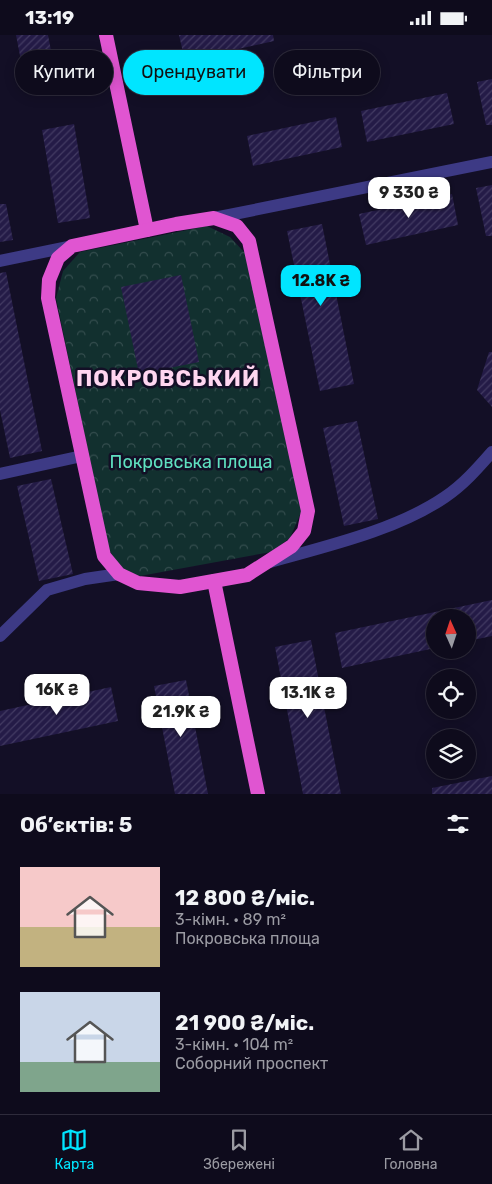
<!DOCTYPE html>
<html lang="uk">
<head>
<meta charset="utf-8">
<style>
	:root { --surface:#0e0b1c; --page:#1c1929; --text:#f1f3f6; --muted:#9b9ba3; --line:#2e2b3b; --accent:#00e5ff }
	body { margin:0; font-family:Rubik,sans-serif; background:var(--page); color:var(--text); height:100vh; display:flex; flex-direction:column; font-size:19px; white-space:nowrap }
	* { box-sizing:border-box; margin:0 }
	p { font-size:16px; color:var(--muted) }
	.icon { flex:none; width:28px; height:28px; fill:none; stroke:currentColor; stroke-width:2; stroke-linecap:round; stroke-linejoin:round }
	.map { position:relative; height:759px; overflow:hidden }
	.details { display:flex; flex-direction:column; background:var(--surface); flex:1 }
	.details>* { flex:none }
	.top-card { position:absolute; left:15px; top:15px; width:462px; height:45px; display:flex; gap:10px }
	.needle { width:32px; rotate:357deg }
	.controls { position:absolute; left:426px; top:574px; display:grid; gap:10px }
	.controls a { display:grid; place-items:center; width:50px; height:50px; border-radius:50%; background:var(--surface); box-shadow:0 2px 12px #0003,0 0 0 1px var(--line); font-size:25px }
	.price { position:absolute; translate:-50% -42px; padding:0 11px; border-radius:10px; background:#fff; color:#222; font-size:16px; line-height:32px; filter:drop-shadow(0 1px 2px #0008) }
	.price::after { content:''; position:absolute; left:50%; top:30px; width:15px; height:11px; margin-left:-8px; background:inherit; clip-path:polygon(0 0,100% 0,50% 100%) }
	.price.current { background:var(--accent); color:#111 }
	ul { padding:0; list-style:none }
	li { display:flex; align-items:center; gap:15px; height:125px; padding:0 20px }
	li span { display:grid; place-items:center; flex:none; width:140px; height:100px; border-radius:0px; color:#555 }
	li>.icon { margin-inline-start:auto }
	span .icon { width:60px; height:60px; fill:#fffc; stroke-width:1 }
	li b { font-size:21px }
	h2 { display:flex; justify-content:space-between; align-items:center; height:60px; padding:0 20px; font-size:21px }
	.chip { padding:0 18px; border-radius:22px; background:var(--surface); box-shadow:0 2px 12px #0003,0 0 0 1px var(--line); font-size:18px; line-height:45px }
	.chip.current { background:var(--accent); color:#111 }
	.status { display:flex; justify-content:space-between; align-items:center; height:35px; padding:0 25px; background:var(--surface); direction:ltr }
	.status svg { height:14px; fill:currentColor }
	.dock { display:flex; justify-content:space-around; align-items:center; height:70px; border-top:1px solid var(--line); background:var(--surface); font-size:14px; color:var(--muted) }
	.dock a { display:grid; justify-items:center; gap:2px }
	.dock .current { color:var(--accent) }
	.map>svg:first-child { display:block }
</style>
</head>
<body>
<div class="status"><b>13:19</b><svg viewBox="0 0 49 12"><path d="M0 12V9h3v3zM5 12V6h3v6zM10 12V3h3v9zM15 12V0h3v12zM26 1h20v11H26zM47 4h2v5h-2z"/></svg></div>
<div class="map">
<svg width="492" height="759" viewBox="0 0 492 759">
	<defs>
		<pattern id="forest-crowns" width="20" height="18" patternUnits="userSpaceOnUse" patternTransform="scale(1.25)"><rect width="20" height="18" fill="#12302f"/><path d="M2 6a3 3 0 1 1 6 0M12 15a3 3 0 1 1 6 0" fill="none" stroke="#344d4e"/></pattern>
		<pattern id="building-hatch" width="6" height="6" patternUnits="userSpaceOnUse" patternTransform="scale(1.25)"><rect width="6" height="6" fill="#241b47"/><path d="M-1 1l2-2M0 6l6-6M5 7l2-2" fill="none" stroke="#433b63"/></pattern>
	</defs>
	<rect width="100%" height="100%" fill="#130f26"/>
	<path fill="url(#forest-crowns)" d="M 207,191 L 230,202 L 245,218 L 302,475 L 290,503 L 271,517 L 140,541 L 121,534 L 108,513 L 56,263 L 63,236 L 80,217 Z"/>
	<g fill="url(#building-hatch)">
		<path d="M 16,0 L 48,0 L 58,52 L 27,57 Z"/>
		<path d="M 179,0 L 273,0 L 274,6 L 185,26 Z"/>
		<path d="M 492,44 L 492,90 L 486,90 L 477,47 Z"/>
		<path d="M 447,58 L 454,89 L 367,107 L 361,76 Z"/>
		<path d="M 336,82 L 342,112 L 253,131 L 247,101 Z"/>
		<path d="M 74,89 L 90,183 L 58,188 L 42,95 Z"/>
		<path d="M 492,150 L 492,201 L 486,201 L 476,153 Z"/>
		<path d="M 452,159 L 458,190 L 366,210 L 359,179 Z"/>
		<path d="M 0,169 L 6,169 L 13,205 L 0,207 Z"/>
		<path d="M 322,189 L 354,349 L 320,356 L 287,196 Z"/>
		<path d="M 6,237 L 42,416 L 10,423 L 0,375 L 0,238 Z"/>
		<path d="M 181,240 L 199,327 L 139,339 L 121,252 Z"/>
		<path d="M 489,317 L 492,317 L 492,372 L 477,355 Z"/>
		<path d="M 357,386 L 378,484 L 344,491 L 323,393 Z"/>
		<path d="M 51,444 L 73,539 L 39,546 L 17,451 Z"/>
		<path d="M 492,565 L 492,601 L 468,606 L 468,582 L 436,582 L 435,577 Z"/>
		<path d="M 435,577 L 435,613 L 342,633 L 335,598 Z"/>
		<path d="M 311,605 L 341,759 L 303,759 L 275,612 Z"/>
		<path d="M 186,645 L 208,759 L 175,759 L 154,651 Z"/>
		<path d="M 111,652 L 118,686 L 0,711 L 0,676 Z"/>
		<path d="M 492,741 L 492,759 L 432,759 L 432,753 Z"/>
	</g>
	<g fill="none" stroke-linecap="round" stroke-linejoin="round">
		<g stroke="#3d3a85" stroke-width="12">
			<path d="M 214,183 L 492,127"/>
			<path d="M 0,226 L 72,211"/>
			<path d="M 0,439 L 82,421"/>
			<path d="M 270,527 C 327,511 397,495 445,462 C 463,450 478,433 492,417"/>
			<path d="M 0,601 L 47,555 L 85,544 L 119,539"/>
		</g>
		<g stroke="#e055d1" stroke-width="14">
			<path d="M 106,0 L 147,195"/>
			<path d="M 214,183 L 237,191 L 249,206 L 308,476 L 304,496 L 292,511 L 247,540 L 180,552 L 138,548 L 119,539 L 104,521 L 48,263 L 49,245 L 58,223 L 72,211 L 176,189 Z"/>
			<path d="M 214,546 L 258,759"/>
		</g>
	</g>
	<g text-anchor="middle" stroke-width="5" stroke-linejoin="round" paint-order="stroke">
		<g font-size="18" fill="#5fe0c0" stroke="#130f26">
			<text x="191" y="433">Покровська площа</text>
		</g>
		<g font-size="22" font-weight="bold" letter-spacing="1" fill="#ffd6f0" stroke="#130f26">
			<text x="168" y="351">ПОКРОВСЬКИЙ</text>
		</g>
	</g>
</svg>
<div class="controls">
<a><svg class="needle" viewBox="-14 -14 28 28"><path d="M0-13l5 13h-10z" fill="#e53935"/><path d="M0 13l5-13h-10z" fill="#9b9ba3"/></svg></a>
<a><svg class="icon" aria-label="locate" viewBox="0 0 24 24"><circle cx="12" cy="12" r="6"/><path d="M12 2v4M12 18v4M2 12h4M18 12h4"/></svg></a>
<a><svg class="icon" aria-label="layers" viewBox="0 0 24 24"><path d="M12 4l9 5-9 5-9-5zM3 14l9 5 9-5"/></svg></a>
</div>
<b class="price" style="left:409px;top:184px">9 330 ₴</b>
<b class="price current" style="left:321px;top:272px">12.8K ₴</b>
<b class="price" style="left:57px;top:681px">16K ₴</b>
<b class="price" style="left:308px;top:684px">13.1K ₴</b>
<b class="price" style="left:181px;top:703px">21.9K ₴</b>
<div class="top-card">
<a class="chip">Купити</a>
<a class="chip current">Орендувати</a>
<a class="chip">Фільтри</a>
</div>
</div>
<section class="details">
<h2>Об’єктів: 5<svg class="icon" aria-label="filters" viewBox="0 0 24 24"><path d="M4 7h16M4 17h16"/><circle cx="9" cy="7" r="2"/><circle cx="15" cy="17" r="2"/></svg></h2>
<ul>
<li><span style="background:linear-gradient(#f6c9c9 60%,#c2b280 0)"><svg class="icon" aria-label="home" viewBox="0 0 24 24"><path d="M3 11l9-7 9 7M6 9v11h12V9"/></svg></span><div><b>12 800 ₴/міс.</b><p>3-кімн. · 89 m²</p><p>Покровська площа</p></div></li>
<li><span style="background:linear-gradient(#c9d6e8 70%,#7fa58c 0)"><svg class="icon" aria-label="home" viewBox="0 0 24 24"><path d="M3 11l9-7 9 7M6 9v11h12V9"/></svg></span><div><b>21 900 ₴/міс.</b><p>3-кімн. · 104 m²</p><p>Соборний проспект</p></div></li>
</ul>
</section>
<nav class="dock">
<a class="current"><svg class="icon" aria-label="map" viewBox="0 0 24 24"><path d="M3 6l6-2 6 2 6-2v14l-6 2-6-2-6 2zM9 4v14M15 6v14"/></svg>Карта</a>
<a><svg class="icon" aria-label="saved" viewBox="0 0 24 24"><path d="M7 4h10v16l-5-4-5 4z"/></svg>Збережені</a>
<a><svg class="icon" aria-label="home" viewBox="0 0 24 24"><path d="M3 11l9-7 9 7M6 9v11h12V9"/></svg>Головна</a>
</nav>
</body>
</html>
